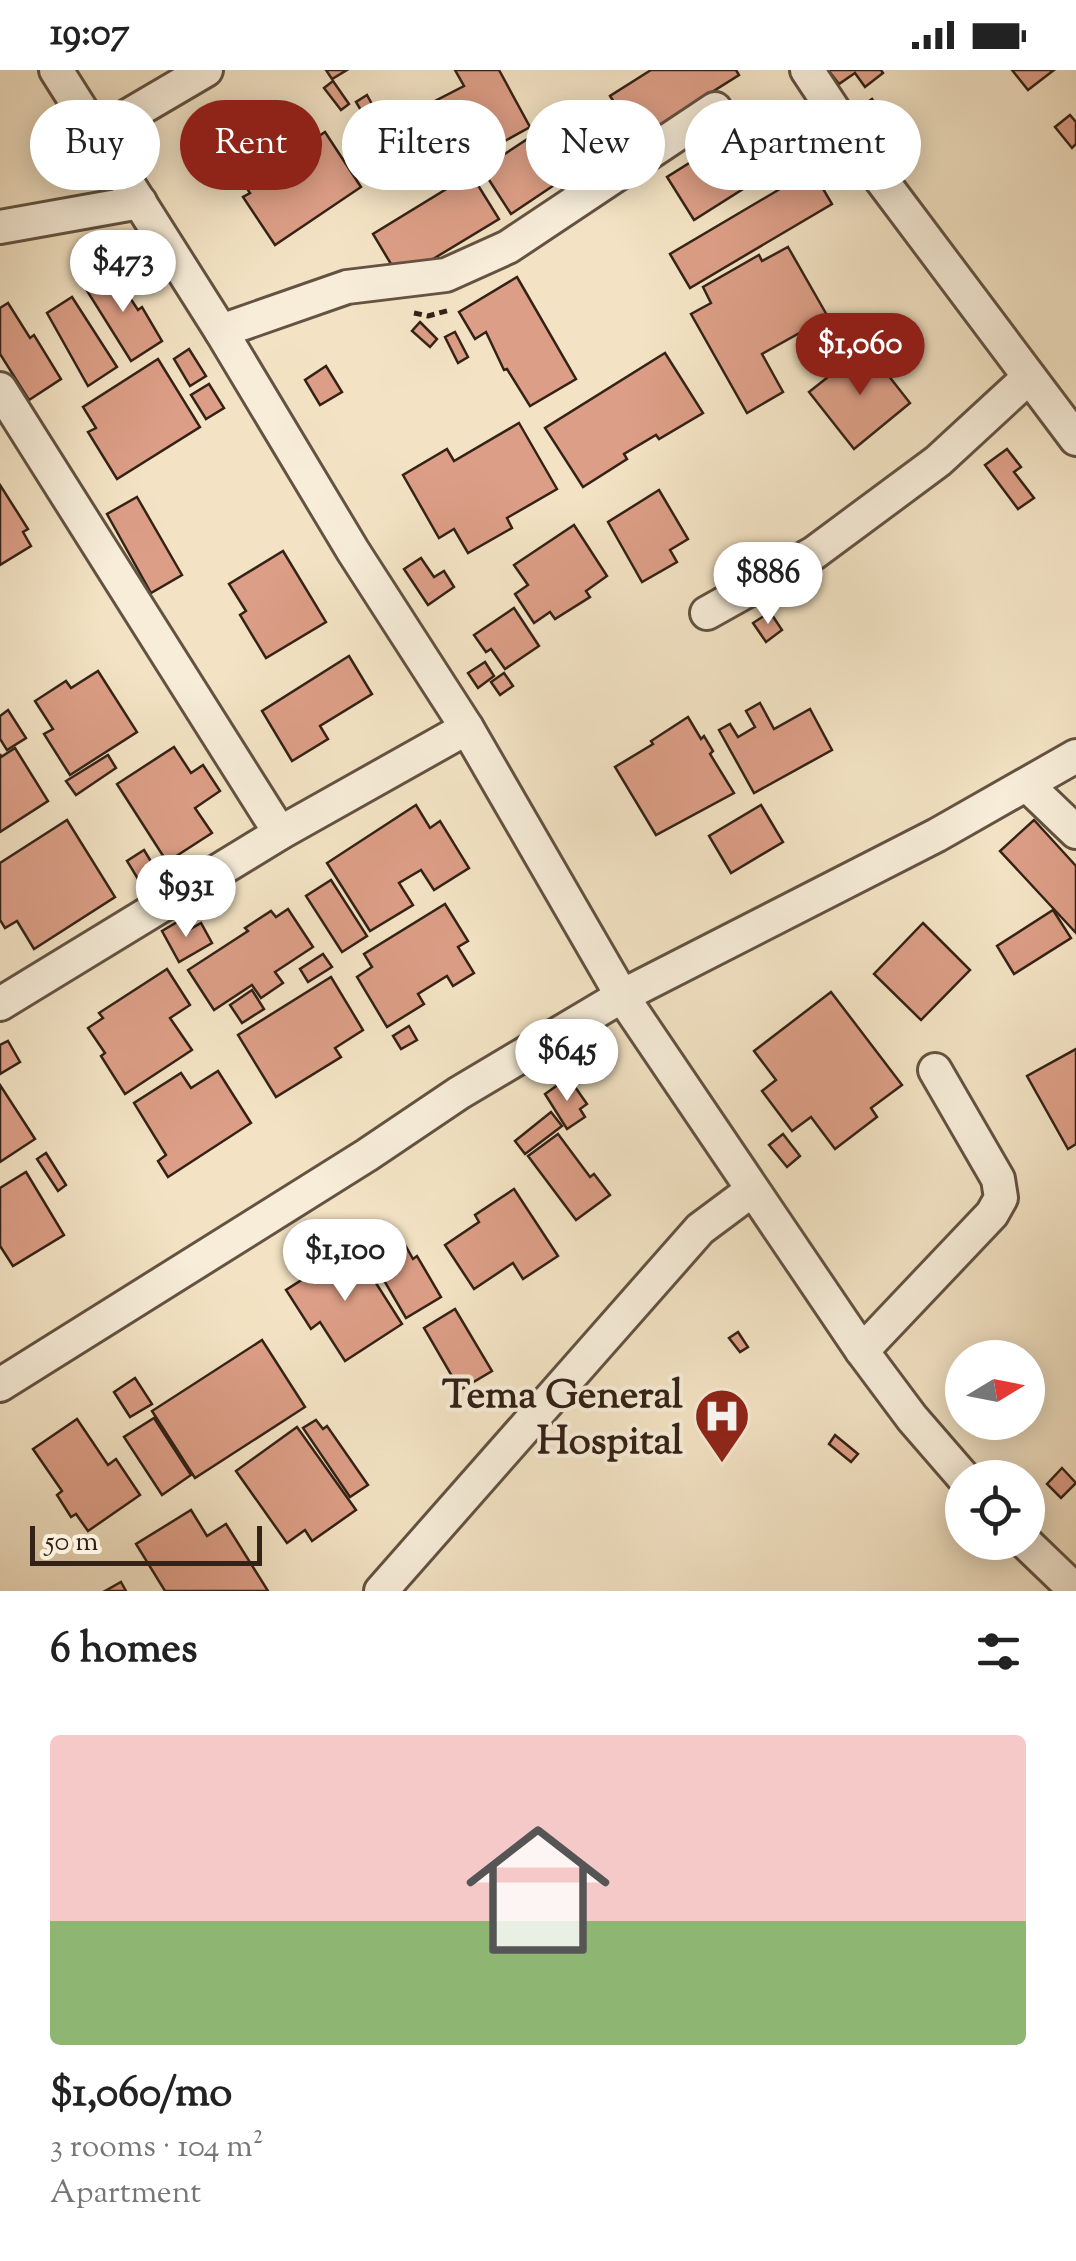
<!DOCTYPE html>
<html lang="en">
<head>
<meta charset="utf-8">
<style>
	:root { --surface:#fff; --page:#f6f6f6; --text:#222; --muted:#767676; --accent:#8f2418 }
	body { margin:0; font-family:"Sorts Mill Goudy",serif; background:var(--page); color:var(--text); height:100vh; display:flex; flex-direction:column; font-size:38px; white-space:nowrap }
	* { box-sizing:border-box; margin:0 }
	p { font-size:32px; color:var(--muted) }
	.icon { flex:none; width:55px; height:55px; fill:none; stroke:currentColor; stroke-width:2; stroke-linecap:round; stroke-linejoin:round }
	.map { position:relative; height:1521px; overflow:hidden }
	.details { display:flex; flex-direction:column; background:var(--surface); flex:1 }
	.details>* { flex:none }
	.guide { position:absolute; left:30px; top:30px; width:1018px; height:90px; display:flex; gap:20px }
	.needle { width:65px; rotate:80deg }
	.fabs { position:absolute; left:945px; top:1270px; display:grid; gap:20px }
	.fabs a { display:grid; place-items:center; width:100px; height:100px; border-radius:50%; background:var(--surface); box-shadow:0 5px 25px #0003; font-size:50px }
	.scale { position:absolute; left:30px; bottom:25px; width:232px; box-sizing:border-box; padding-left:10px; border:5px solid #342216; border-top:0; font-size:28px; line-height:35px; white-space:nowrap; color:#342216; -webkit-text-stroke:8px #f7edd9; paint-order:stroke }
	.price { position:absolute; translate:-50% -85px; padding:0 22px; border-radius:35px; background:#fff; color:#222; font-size:32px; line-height:65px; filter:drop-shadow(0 2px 5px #0008) }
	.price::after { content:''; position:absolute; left:50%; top:60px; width:30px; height:22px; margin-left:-15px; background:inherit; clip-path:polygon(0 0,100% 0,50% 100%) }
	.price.active { background:var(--accent); color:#fff }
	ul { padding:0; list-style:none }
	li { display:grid; align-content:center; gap:20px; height:530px; padding:0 50px }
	li span { display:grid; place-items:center; height:310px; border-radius:10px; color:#555 }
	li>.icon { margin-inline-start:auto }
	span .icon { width:180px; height:180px; fill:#fffc; stroke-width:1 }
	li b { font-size:42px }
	h2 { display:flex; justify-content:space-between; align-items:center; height:120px; padding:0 50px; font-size:42px }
	.pill { padding:0 35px; border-radius:45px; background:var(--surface); box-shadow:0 5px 25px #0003; font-size:35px; line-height:90px }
	.pill.active { background:var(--accent); color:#fff }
	.status { display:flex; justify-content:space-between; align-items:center; height:70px; padding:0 50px; background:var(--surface); direction:ltr }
	.status svg { height:28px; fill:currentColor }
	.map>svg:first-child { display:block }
</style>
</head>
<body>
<div class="status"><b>19:07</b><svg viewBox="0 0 49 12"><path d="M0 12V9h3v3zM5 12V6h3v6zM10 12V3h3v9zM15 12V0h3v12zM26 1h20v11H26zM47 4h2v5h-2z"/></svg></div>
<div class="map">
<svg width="1076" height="1521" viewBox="0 0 1076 1521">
	<rect width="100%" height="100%" fill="#f3e3c4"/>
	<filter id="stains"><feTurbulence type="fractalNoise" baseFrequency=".002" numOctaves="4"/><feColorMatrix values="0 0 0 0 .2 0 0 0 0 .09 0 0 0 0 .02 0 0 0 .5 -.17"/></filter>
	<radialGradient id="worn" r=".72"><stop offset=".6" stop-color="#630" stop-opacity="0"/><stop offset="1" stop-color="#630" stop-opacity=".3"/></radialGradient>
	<g fill="#dc9e86" stroke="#342216" stroke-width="2.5">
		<path d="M 326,0 L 347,0 L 332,9 Z"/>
		<path d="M 455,0 L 499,0 L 530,57 L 462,95 L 452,75 L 439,82 L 420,47 L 439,37 L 435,31 L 464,16 Z"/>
		<path d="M 651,0 L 736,0 L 739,5 L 637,69 L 610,26 Z"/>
		<path d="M 828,0 L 881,0 L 883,3 L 865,17 L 855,3 L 839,14 Z"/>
		<path d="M 1012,0 L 1054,0 L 1028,20 Z"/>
		<path d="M 333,11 L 349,34 L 341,40 L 324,18 Z"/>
		<path d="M 367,25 L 373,36 L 362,42 L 356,32 Z"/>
		<path d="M 872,29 L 893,60 L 878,71 L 857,39 Z"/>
		<path d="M 576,37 L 605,81 L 511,144 L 482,99 Z"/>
		<path d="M 290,42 L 310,72 L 325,62 L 361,117 L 275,175 L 243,127 L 250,123 L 222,81 L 258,56 L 261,61 Z"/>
		<path d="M 1070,45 L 1076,52 L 1076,74 L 1072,78 L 1055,57 Z"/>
		<path d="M 763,47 L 789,90 L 694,150 L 667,107 Z"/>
		<path d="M 396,76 L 406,90 L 393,99 L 383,84 Z"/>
		<path d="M 812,100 L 832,134 L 690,218 L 670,184 Z"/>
		<path d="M 471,104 L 499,149 L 400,209 L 373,164 Z"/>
		<path d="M 788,177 L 828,247 L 762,284 L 783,322 L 747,343 L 691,244 L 711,233 L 703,217 L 759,185 L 762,191 Z"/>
		<path d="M 111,199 L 138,240 L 142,237 L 162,271 L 131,291 L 84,216 Z"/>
		<path d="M 517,207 L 576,309 L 530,336 L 507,299 L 504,300 L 486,262 L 475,269 L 459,242 Z"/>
		<path d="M 72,227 L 117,297 L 88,316 L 47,243 Z"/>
		<path d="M 8,233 L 30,268 L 34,265 L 61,309 L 29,330 L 0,284 L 0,238 Z"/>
		<path d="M 420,252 L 437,269 L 430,277 L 412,261 Z"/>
		<path d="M 455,262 L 468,287 L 458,293 L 445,267 Z"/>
		<path d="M 866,277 L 910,333 L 854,379 L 809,322 Z"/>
		<path d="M 189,279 L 206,306 L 190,316 L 174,289 Z"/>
		<path d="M 665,283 L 703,343 L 659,369 L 656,365 L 624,384 L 627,389 L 583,417 L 545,358 Z"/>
		<path d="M 158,289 L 200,357 L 117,409 L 88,362 L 96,358 L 83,337 Z"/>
		<path d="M 326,296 L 342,322 L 320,335 L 305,310 Z"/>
		<path d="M 209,314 L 224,338 L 206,349 L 191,325 Z"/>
		<path d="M 519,353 L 557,419 L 507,448 L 512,458 L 468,483 L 454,459 L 439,468 L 403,405 L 447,379 L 454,391 Z"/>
		<path d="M 1007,379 L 1021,397 L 1014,402 L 1034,428 L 1018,439 L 985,395 Z"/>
		<path d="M 0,415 L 28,459 L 23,462 L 31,476 L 0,495 Z"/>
		<path d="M 659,420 L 688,469 L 670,480 L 677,492 L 642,512 L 608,452 Z"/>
		<path d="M 137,427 L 182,505 L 151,523 L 107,444 Z"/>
		<path d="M 574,455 L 607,506 L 586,521 L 590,527 L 555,549 L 550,542 L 534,553 L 515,524 L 528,515 L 514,495 Z"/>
		<path d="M 283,481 L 326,552 L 266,588 L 240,545 L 246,541 L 229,514 Z"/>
		<path d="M 421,488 L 434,507 L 444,501 L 454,517 L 428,535 L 404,499 Z"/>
		<path d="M 514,538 L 539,576 L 505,599 L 491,579 L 486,582 L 474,565 Z"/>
		<path d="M 770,542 L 782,560 L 766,572 L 753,553 Z"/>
		<path d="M 349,586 L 372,624 L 320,656 L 328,669 L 292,691 L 262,641 Z"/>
		<path d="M 485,592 L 494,606 L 478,618 L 468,603 Z"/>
		<path d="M 98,601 L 137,662 L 70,705 L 44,664 L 53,659 L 35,631 L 66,611 L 71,618 Z"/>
		<path d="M 504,603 L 513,616 L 500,625 L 491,612 Z"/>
		<path d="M 760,633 L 774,659 L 810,639 L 832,680 L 754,723 L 719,660 L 730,654 L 738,667 L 755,657 L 746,641 Z"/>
		<path d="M 8,640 L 26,668 L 7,680 L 0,669 L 0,646 Z"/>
		<path d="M 688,647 L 701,669 L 704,666 L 713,681 L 710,684 L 734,723 L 656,765 L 615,697 L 653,674 L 651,671 Z"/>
		<path d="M 174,677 L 191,703 L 203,695 L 220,721 L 195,738 L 212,763 L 167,792 L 117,714 Z"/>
		<path d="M 15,678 L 48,731 L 0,762 L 0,684 L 1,687 Z"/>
		<path d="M 108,685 L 116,698 L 76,725 L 66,711 Z"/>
		<path d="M 416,735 L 430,758 L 440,751 L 469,798 L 434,820 L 421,800 L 399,813 L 413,835 L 370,861 L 327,793 Z"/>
		<path d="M 761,735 L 783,772 L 731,803 L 709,766 Z"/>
		<path d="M 67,750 L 115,827 L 34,879 L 17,851 L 5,858 L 0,850 L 0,793 Z"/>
		<path d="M 1034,750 L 1076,796 L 1076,863 L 1000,781 Z"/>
		<path d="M 144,780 L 155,798 L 138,809 L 127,791 Z"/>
		<path d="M 331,810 L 367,866 L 342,882 L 306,826 Z"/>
		<path d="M 445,834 L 468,871 L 458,877 L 474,903 L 453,916 L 447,906 L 418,924 L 424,934 L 387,957 L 357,907 L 372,897 L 364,884 Z"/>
		<path d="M 288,839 L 313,877 L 275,902 L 283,913 L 261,928 L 252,915 L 214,940 L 188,900 L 248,861 L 245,858 L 271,841 L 276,847 Z"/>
		<path d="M 1053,840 L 1071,868 L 1014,904 L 997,876 Z"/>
		<path d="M 179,851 L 185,862 L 201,853 L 212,873 L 179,892 L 162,861 Z"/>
		<path d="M 923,853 L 970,900 L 921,950 L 874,904 Z"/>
		<path d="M 323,884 L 332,897 L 308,912 L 300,899 Z"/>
		<path d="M 167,899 L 190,935 L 170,948 L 192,980 L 125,1024 L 101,986 L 105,983 L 88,958 L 103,948 L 99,943 Z"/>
		<path d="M 331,907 L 363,960 L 335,978 L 341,987 L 276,1027 L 238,965 Z"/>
		<path d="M 252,920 L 264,939 L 242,953 L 230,935 Z"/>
		<path d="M 831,922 L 902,1015 L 871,1038 L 877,1047 L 835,1079 L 811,1047 L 792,1061 L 762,1021 L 776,1010 L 754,981 Z"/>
		<path d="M 409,956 L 417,970 L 401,979 L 393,966 Z"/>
		<path d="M 8,971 L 20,992 L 0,1004 L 0,975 Z"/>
		<path d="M 1076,979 L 1076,1074 L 1068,1079 L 1027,1006 Z"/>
		<path d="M 218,1001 L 251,1053 L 168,1107 L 158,1091 L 166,1085 L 134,1033 L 181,1003 L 191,1018 Z"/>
		<path d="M 562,1012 L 567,1018 L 573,1014 L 587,1034 L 580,1039 L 585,1047 L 567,1059 L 545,1024 Z"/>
		<path d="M 0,1015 L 35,1069 L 0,1092 Z"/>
		<path d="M 551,1042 L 562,1056 L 525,1084 L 515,1071 Z"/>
		<path d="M 558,1064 L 590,1107 L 594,1104 L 610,1125 L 576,1150 L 528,1086 Z"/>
		<path d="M 783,1064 L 800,1086 L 787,1097 L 769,1075 Z"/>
		<path d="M 46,1083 L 66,1115 L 58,1121 L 37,1089 Z"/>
		<path d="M 26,1102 L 64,1165 L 13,1196 L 0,1176 L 0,1118 Z"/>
		<path d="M 514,1119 L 558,1186 L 523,1209 L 513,1193 L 474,1219 L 445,1175 L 479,1152 L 475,1145 Z"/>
		<path d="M 399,1164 L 413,1189 L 417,1186 L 441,1227 L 406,1248 L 368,1183 Z"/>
		<path d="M 353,1177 L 402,1254 L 345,1291 L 320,1252 L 311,1259 L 286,1220 Z"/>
		<path d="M 455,1239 L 492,1301 L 460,1320 L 424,1258 Z"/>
		<path d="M 738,1262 L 748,1277 L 740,1282 L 729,1268 Z"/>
		<path d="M 262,1270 L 305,1337 L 195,1408 L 152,1341 Z"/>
		<path d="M 135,1308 L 152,1334 L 130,1347 L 114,1322 Z"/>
		<path d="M 154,1348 L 191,1405 L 162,1425 L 124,1367 Z"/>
		<path d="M 77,1349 L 108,1395 L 116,1389 L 140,1425 L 88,1461 L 76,1444 L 71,1447 L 57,1425 L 62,1421 L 33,1379 Z"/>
		<path d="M 316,1350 L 323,1359 L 327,1356 L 368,1415 L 350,1427 L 303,1358 Z"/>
		<path d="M 297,1357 L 356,1440 L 312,1471 L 305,1460 L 287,1473 L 236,1401 Z"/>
		<path d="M 835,1365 L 858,1384 L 851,1392 L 829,1374 Z"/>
		<path d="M 1062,1398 L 1076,1413 L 1061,1428 L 1047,1414 Z"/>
		<path d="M 191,1440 L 207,1466 L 226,1454 L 268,1521 L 165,1521 L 136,1474 Z"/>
		<path d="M 121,1512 L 126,1521 L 105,1521 Z"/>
	</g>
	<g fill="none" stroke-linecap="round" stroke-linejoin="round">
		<g stroke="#645242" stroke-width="38">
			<g id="minor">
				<path d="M 56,0 L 221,261 L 353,481 L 467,658 L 622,926 L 862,1281 L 912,1348 L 964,1408"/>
				<path d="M 807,0 L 868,92 L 1076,369"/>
				<path d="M 97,64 L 206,0"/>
				<path d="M 0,157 L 140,132"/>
				<path d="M 221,261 L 347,217 L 446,205 L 508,177 L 715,39"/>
				<path d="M 0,319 L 280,763"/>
				<path d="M 707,543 L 814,483 L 938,391 L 1029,307"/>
				<path d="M 1027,715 L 1076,762"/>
				<path d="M 0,934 L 280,763 L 467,658"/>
				<path d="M 862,1281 L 992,1144 L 1001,1128 L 998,1109 L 935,1000"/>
				<path d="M 0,1315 L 367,1085 L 459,1023 L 622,926 L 937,765 L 1076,686"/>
				<path d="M 1025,1472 L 1076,1521"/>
				<path d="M 381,1521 L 700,1159 L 751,1121"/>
			</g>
		</g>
		<path stroke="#342216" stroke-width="5" stroke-dasharray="8 5" stroke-linecap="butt" d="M 414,243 L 428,246 L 450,240"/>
		<use href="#minor" stroke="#f7edd9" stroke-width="32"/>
	</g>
	<defs>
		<g id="hospital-pin" transform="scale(2.875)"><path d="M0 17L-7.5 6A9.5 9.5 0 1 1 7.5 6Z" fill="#8f2418" stroke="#f7edd9"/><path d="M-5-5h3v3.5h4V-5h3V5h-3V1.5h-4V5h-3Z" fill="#fff"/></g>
	</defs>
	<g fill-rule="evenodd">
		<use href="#hospital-pin" x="722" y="1346"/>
	</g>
	<g text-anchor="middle" stroke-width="8" stroke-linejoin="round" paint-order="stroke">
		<g font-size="40" font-weight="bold" fill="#342216" stroke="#f7edd9" text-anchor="end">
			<text x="683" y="1337">Tema General<tspan x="683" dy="46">Hospital</tspan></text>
		</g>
	</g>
	<rect width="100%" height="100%" filter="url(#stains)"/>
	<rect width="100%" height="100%" fill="url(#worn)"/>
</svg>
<div class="fabs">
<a><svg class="needle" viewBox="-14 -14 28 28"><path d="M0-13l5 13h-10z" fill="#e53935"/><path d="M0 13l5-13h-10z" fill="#767676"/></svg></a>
<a><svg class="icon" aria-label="locate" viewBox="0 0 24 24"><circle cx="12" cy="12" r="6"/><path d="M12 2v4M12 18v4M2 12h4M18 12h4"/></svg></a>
</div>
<div class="scale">50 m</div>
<b class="price" style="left:123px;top:245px">$473</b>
<b class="price active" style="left:860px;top:328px">$1,060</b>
<b class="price" style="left:768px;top:557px">$886</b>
<b class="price" style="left:186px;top:870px">$931</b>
<b class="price" style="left:567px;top:1034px">$645</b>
<b class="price" style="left:345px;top:1234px">$1,100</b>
<div class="guide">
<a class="pill">Buy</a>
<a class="pill active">Rent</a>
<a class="pill">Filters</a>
<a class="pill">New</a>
<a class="pill">Apartment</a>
</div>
</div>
<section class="details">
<h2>6 homes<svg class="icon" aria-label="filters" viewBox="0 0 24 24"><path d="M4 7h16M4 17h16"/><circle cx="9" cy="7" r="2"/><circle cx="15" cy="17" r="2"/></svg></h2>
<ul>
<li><span style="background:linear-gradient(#f6c9c9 60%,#8fb573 0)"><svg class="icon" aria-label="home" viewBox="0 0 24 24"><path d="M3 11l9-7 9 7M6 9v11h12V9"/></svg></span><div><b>$1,060/mo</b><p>3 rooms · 104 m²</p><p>Apartment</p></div></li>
</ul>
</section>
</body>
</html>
